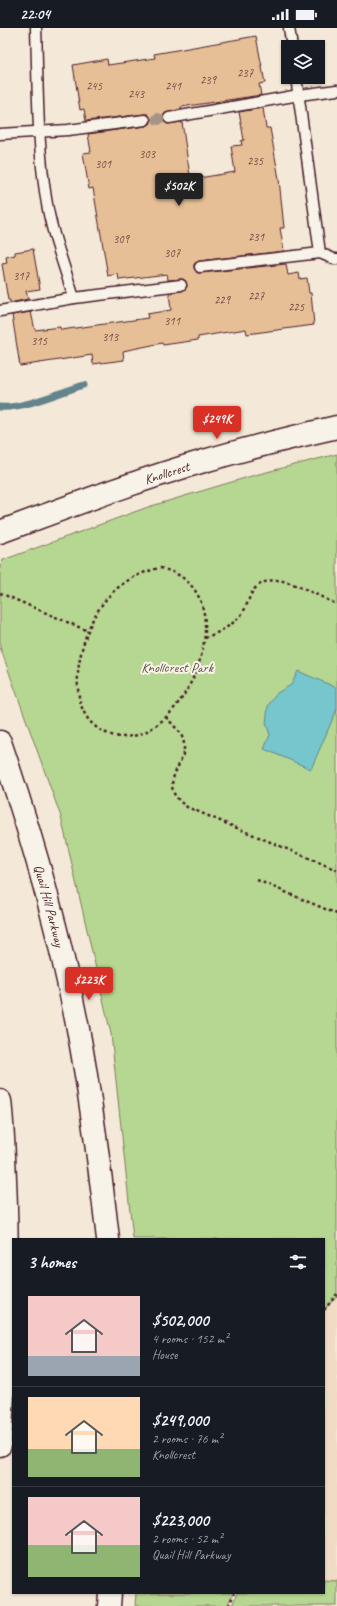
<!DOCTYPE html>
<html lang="en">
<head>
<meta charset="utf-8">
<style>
	:root { --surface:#171b24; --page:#20242c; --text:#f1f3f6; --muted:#9ea1a6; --line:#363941; --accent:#d93025 }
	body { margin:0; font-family:Caveat,sans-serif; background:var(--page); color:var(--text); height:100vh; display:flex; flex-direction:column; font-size:15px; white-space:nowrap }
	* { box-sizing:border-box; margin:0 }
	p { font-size:13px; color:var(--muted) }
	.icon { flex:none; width:22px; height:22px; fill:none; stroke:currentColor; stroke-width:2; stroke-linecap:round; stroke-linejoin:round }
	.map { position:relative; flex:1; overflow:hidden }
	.sheet { position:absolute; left:12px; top:1210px; width:313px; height:356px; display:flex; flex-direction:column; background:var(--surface); border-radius:0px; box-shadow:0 1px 3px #0004 }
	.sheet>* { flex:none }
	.tools { position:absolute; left:281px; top:12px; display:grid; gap:8px }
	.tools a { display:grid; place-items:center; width:44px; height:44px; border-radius:0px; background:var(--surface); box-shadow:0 1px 3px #0004; font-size:20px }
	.price { position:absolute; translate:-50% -34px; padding:0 9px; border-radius:4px; background:var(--accent); color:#fff; font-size:13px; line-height:26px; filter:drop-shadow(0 1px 2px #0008) }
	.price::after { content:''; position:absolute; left:50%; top:24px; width:12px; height:9px; margin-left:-6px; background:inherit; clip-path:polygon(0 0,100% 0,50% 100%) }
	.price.on { background:#222; color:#fff }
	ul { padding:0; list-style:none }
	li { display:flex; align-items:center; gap:12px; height:100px; padding:0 16px }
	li+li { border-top:1px solid var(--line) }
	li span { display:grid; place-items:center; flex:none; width:112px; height:80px; border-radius:0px; color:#555 }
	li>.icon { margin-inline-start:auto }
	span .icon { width:48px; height:48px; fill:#fffc; stroke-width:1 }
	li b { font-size:17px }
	h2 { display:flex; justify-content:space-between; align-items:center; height:48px; padding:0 16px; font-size:17px }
	.status { display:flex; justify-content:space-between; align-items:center; height:28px; padding:0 20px; background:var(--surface); direction:ltr }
	.status svg { height:11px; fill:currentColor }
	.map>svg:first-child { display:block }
</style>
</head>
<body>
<div class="status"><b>22:04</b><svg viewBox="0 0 49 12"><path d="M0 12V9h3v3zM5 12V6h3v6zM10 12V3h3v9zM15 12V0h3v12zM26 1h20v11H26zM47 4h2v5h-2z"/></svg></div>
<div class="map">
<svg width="337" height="1578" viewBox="0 0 337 1578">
	<rect width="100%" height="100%" fill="#f4e9d8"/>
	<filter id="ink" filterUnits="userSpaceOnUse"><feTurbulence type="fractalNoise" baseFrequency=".025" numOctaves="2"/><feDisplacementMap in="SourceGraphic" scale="8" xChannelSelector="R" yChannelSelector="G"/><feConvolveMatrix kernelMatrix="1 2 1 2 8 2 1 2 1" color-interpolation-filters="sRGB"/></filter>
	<g filter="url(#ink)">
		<path fill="#f0dcc4" d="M 337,1268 L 337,1563 L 324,1560 L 324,1282 Z"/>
		<g fill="#b6d791" stroke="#807b5e">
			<path d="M 337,426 L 337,1268 L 324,1282 L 324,1211 L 133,1211 L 111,1006 L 61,789 L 0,619 L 0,539 L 3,532 L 148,479 L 255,447 Z"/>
			<path d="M 324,1552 L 337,1553 L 337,1578 L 232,1578 L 237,1565 L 324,1565 Z"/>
			<path d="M 136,1565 L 233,1565 L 227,1578 L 135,1578 Z"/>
		</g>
		<path fill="#76c7cd" stroke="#64848c" d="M 298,643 L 337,660 L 337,681 L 311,741 L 264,721 L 270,707 L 266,695 L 268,678 L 277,665 L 291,657 Z"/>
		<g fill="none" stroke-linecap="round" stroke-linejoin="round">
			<path stroke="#64848c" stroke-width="7" d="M 0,379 C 23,381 61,364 84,357"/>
		</g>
		<g fill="#e6bf96" stroke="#4a1f2b">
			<path d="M 256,8 L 265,55 L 259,56 L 261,67 L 181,79 L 181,81 L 165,85 L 163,92 L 167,96 L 182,94 L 190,148 L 193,148 L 193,151 L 235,144 L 231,118 L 242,117 L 241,113 L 244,112 L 239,84 L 263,80 L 266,100 L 270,100 L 279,151 L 284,200 L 280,200 L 284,223 L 199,233 L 194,236 L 194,240 L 197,245 L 201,245 L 286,236 L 288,247 L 299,245 L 300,251 L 307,250 L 309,265 L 311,265 L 314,297 L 247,306 L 246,301 L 198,309 L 198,312 L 163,317 L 162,315 L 123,323 L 124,332 L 93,336 L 92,327 L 20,338 L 12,287 L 31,284 L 35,302 L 60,299 L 61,302 L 148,290 L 147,286 L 171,282 L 169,265 L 182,263 L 187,259 L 186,253 L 183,251 L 168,252 L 167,246 L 119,252 L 118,246 L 108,248 L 93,160 L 89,161 L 83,125 L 91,124 L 88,106 L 146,98 L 151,95 L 151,91 L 148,86 L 144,86 L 86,93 L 84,81 L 80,82 L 73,37 L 107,31 L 108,37 L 155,30 L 154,26 Z"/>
			<path d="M 33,221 L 40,261 L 26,263 L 28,271 L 10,275 L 10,272 L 8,272 L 2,236 L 7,235 L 6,229 L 15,227 L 15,224 Z"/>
		</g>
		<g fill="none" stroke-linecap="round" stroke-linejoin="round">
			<g stroke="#4a1f2b" stroke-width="13">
				<g id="service">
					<path d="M 36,0 C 38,57 37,114 46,170 C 51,204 64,237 74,270"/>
					<path d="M 289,0 L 292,19"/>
					<path d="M 296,49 L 320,225"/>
					<path d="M 169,90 L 299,67 L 337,62"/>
					<path d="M 0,106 L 68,102 L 145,92"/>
					<path d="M 200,239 L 320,225 L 334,231 L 337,231"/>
					<path d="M 0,283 L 74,270 L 181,257"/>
				</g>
			</g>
			<g stroke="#4a1f2b" stroke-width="25">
				<g id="tertiary">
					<path id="s1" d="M 0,504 C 68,479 135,453 204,433 C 248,420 293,409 337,399"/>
				</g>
			</g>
			<g stroke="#4a1f2b" stroke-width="25">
				<g id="secondary">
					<path id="s2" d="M 0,714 C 32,808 59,903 78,1001 C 91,1070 100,1141 108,1211"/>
					<path d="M 0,1073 C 3,1099 4,1126 5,1152 C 9,1241 6,1328 0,1417"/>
					<path d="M 109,1578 L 110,1565"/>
				</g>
			</g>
			<g stroke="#4a1f2b" stroke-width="2.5" stroke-dasharray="3 3" stroke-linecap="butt">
				<path d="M 160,540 C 262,563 169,754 96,699 C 64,675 80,609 99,581 C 113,559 135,545 160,540 Z"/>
				<path d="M 0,565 L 88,603"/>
				<path d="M 205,610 C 217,605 232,598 241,587 C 247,580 248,570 253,563 C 259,554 273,550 283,553 C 302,558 320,569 337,576"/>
				<path d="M 166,689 C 172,696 180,703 183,711 C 191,736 152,755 187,779 L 337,842"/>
				<path d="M 257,852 L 337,886"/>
				<path d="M 324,1282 L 337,1266"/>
				<path d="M 229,1578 L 234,1565"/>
			</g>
			<use href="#service" stroke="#f7f3e8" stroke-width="10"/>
			<use href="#tertiary" stroke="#f7f3e8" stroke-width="22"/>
			<use href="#secondary" stroke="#f7f3e8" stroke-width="22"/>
		</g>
		<circle fill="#a59387" cx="158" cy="91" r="6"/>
	</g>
	<g text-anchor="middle" stroke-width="4" stroke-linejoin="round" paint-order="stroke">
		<g font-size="12" fill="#714746">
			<text x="245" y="49">237</text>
			<text x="208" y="56">239</text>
			<text x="94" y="62">245</text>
			<text x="173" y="62">241</text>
			<text x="136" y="70">243</text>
			<text x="147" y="130">303</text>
			<text x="255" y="137">235</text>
			<text x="103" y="140">301</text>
			<text x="256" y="213">231</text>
			<text x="121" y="215">309</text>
			<text x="172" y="229">307</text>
			<text x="21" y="252">317</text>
			<text x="256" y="272">227</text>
			<text x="222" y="276">229</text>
			<text x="296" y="283">225</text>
			<text x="172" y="297">311</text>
			<text x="110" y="313">313</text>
			<text x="39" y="317">315</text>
		</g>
		<g font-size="14" fill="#4a1f2b" stroke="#f7f3e8">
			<text dy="5" stroke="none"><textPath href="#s1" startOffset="177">Knollcrest</textPath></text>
			<text dy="5" stroke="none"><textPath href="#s2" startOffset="171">Quail Hill Parkway</textPath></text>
		</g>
		<g font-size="14" fill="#654d44" stroke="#f7f3e8">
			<text x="177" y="644">Knollcrest Park</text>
		</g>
	</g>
</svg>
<div class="tools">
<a><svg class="icon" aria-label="layers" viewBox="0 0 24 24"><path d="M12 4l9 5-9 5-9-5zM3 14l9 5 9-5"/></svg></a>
</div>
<b class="price on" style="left:179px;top:179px">$502K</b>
<b class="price" style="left:217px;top:412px">$249K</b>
<b class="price" style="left:89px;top:973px">$223K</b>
<section class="sheet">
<h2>3 homes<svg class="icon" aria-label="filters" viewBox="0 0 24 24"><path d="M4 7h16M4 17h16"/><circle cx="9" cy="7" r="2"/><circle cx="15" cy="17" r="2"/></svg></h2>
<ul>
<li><span style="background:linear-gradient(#f6c9c9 75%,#9aa5b1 0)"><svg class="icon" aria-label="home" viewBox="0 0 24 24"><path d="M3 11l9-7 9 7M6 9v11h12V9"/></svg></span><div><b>$502,000</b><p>4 rooms · 152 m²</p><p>House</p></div></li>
<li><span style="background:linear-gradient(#ffd9b3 65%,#8fb573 0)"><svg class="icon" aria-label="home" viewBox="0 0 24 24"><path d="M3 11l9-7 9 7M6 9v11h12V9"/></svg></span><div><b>$249,000</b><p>2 rooms · 76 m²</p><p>Knollcrest</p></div></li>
<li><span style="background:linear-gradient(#f6c9c9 60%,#8fb573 0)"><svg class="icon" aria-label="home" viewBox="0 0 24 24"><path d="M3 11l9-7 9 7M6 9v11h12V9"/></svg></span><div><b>$223,000</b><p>2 rooms · 52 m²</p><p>Quail Hill Parkway</p></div></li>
</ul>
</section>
</div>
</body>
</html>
